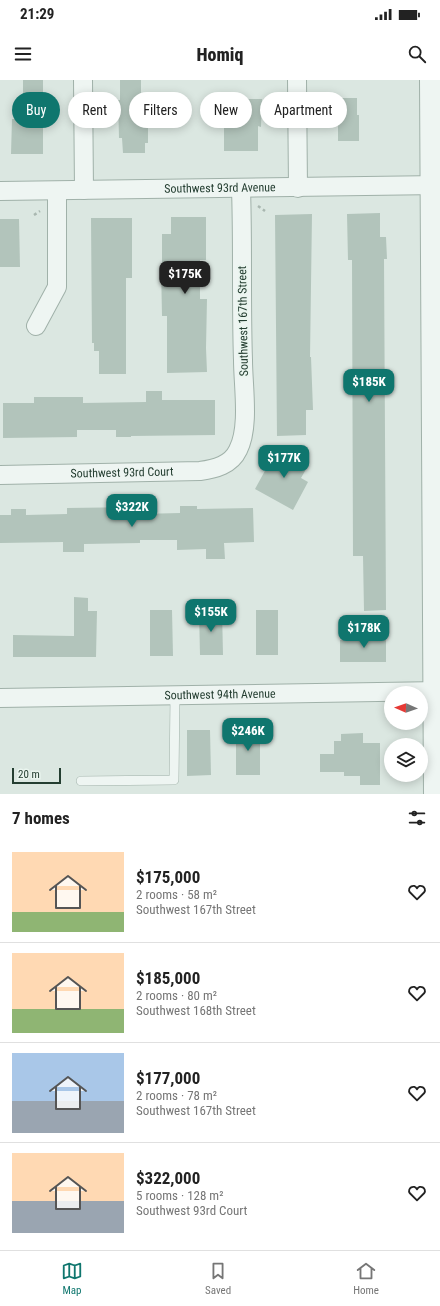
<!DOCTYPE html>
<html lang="en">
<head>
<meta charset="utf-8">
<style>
	:root { --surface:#fff; --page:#f2f2f2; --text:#222; --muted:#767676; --line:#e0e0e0; --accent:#0f766e }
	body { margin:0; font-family:"Roboto Condensed",sans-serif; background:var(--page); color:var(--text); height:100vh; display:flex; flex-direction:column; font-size:15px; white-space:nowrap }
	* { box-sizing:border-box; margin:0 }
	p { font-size:13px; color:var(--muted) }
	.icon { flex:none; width:22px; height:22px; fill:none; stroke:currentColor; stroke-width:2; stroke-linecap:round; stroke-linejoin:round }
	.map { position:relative; height:714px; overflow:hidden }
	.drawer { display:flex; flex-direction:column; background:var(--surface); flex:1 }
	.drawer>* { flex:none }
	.hud { position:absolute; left:12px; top:12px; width:416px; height:36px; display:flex; gap:8px }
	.needle { width:26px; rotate:272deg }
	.controls { position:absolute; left:384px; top:606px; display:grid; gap:8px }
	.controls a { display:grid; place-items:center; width:44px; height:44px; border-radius:50%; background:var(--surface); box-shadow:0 2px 10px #0003; font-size:20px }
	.scale { position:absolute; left:12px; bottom:10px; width:49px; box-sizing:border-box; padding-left:4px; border:2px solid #243e31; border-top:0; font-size:11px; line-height:14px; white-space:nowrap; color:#243e31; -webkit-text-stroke:3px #eaf5ef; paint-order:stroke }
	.price { position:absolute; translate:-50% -34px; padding:0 9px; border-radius:8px; background:var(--accent); color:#fff; font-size:13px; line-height:26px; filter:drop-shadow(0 1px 2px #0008) }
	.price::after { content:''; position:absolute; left:50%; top:24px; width:12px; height:9px; margin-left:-6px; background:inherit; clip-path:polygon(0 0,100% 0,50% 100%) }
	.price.current { background:#222; color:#fff }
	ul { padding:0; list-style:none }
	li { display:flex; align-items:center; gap:12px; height:100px; padding:0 12px }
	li+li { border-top:1px solid var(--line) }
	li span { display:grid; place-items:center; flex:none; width:112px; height:80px; border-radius:0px; color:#555 }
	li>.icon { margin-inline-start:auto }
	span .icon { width:48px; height:48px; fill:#fffc; stroke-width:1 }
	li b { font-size:17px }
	h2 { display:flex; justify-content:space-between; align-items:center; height:48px; padding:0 12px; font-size:17px }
	.tag { padding:0 14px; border-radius:18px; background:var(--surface); box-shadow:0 2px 10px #0003; font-size:14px; line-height:36px }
	.tag.current { background:var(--accent); color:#fff }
	.status { display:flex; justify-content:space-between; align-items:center; height:28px; padding:0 20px; background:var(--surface); direction:ltr }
	.status svg { height:11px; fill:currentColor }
	header { display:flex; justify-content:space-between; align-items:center; height:52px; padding:0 12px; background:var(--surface); font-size:18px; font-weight:800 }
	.menu { display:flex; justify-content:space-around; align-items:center; height:56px; border-top:1px solid var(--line); background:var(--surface); font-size:11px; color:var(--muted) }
	.menu a { display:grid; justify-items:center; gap:2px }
	.menu .current { color:var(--accent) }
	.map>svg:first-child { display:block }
</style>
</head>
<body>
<div class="status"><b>21:29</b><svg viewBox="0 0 49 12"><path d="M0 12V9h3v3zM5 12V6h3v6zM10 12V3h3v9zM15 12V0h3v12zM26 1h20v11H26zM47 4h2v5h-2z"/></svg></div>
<header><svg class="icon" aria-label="menu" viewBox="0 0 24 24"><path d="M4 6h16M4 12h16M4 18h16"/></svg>Homiq<svg class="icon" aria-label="search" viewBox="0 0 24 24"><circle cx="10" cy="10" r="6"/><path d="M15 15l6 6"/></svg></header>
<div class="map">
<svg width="440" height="714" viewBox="0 0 440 714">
	<rect width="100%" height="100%" fill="#dbe7e1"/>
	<g fill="#b2c4bb">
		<path d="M 23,0 L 43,0 L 43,74 L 11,74 L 12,39 L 23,39 Z"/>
		<path d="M 120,0 L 141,0 L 141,37 L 148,37 L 148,63 L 145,63 L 145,73 L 123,73 L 122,58 L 119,58 L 118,20 L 120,20 Z"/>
		<path d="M 334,18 L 357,18 L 357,35 L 359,35 L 359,61 L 338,61 L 338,45 L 334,45 Z"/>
		<path d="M 239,19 L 262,19 L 261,47 L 258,46 L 258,71 L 224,71 L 224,48 L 237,48 L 237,36 L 239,36 Z"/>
		<path d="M 380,133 L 380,157 L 386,157 L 387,179 L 384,179 L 386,530 L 364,531 L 363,476 L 353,476 L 352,180 L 348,180 L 347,134 Z"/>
		<path d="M 312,134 L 310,277 L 311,277 L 313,330 L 306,330 L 306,355 L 277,356 L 275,135 Z"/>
		<path d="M 171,137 L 206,137 L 206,180 L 200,180 L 200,219 L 207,219 L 206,268 L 207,292 L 167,293 L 167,236 L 162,236 L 161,186 L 162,186 L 162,154 L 171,154 Z"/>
		<path d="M 91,138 L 132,138 L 132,198 L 126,198 L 126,294 L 99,294 L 99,271 L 94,271 L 94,263 L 92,263 Z"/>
		<path d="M 0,139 L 19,139 L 20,187 L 0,187 Z"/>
		<path d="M 146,311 L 162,311 L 162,320 L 215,320 L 215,355 L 131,356 L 131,357 L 116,357 L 116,350 L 77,350 L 77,357 L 3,358 L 3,323 L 34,323 L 34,317 L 83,317 L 83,323 L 146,322 Z"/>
		<path d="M 278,367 L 309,384 L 301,398 L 308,402 L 293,430 L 255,409 Z"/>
		<path d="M 180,426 L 197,426 L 197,429 L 253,428 L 254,462 L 224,463 L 225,479 L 206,479 L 206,469 L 177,470 L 177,460 L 140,460 L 140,463 L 84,464 L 84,472 L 63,472 L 63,462 L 0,463 L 0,435 L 11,435 L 11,429 L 26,429 L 26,435 L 67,434 L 67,428 L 140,427 L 140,434 L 180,433 Z"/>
		<path d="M 74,517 L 88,518 L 88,531 L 97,531 L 96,577 L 13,577 L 13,555 L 74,556 Z"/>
		<path d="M 150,530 L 172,530 L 173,576 L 150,576 Z"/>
		<path d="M 222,530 L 223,575 L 200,575 L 199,531 Z"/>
		<rect x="256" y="530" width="22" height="45"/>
		<path d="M 358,552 L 374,552 L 374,559 L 386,559 L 386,582 L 340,582 L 340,560 L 358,560 Z"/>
		<path d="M 260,649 L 260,695 L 236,695 L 236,650 Z"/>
		<path d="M 187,650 L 210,650 L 211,695 L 187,696 Z"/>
		<path d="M 363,653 L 363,663 L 380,663 L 380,705 L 360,705 L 360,696 L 344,696 L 344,692 L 320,692 L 320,674 L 334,674 L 334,661 L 341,661 L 341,654 Z"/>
	</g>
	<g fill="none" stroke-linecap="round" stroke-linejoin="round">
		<g stroke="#a0b1a9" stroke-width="10">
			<path id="service" d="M 81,701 L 174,700 L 175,615"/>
		</g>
		<g stroke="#a0b1a9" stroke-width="20">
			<g id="minor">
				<path d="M 83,0 L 84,110"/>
				<path d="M 297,0 L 298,108"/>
				<path id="s1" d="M 0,111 L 440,105"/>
				<path d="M 36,246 L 57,207 L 57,111"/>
				<path id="s2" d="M 0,395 L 200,391 C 215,389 231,385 238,370 C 250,347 243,306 243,280 C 241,223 243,166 241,109"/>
				<path id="s3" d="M 0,618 L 440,611"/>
			</g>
		</g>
		<g stroke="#a0b1a9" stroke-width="24">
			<path id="tertiary" d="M 431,0 L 435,714"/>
		</g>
		<g stroke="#a9b7b0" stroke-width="2.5" stroke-dasharray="3 3" stroke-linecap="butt">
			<path d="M 258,126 L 265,131"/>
			<path d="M 34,135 L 40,131"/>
		</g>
		<use href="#service" stroke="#eef5f2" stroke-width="9"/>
		<use href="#minor" stroke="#eef5f2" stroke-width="18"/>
		<use href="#tertiary" stroke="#eef5f2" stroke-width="22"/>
	</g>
	<g text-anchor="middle" stroke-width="3.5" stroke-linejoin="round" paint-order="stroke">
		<g font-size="12" fill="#243e31" stroke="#eaf5ef">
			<text dy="4" stroke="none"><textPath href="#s1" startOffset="220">Southwest 93rd Avenue</textPath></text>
			<text transform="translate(243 241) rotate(-91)" y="4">Southwest 167th Street</text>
			<text dy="4" stroke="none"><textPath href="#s2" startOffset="122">Southwest 93rd Court</textPath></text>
			<text dy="4" stroke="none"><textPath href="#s3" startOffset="220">Southwest 94th Avenue</textPath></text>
		</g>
	</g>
</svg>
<div class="controls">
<a><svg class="needle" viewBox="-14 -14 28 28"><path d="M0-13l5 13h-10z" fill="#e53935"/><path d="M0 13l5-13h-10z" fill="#767676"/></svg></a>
<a><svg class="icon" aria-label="layers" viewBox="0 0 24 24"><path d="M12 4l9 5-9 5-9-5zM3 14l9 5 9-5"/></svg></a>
</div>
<div class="scale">20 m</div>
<b class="price current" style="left:185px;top:215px">$175K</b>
<b class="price" style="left:369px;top:323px">$185K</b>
<b class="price" style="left:284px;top:399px">$177K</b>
<b class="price" style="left:132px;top:448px">$322K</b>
<b class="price" style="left:211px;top:553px">$155K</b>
<b class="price" style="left:364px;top:569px">$178K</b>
<b class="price" style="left:248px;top:672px">$246K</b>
<div class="hud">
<a class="tag current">Buy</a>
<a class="tag">Rent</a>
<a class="tag">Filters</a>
<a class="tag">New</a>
<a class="tag">Apartment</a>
</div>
</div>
<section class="drawer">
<h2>7 homes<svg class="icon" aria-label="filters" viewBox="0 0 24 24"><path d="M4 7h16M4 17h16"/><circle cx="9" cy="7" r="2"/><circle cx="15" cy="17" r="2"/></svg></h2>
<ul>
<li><span style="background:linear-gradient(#ffd9b3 75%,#8fb573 0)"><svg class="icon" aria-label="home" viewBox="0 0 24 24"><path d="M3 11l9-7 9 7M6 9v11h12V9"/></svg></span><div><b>$175,000</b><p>2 rooms · 58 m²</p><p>Southwest 167th Street</p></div><svg class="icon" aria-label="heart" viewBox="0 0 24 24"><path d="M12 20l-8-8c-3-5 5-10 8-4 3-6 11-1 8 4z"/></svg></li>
<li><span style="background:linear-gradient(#ffd9b3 70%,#8fb573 0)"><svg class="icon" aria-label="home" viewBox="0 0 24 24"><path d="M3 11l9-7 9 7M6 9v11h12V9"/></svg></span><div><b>$185,000</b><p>2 rooms · 80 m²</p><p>Southwest 168th Street</p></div><svg class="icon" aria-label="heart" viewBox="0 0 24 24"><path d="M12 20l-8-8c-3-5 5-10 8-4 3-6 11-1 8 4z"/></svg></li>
<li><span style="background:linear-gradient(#a9c7e8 60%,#9aa5b1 0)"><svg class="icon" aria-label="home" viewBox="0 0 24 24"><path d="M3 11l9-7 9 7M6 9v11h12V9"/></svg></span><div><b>$177,000</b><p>2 rooms · 78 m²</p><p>Southwest 167th Street</p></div><svg class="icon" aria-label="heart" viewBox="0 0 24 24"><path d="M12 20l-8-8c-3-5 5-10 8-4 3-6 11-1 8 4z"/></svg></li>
<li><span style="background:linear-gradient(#ffd9b3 60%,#9aa5b1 0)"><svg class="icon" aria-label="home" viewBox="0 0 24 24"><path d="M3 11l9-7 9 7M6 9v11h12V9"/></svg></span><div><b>$322,000</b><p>5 rooms · 128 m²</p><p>Southwest 93rd Court</p></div><svg class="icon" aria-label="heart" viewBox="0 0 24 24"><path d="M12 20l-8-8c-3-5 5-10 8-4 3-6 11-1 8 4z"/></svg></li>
</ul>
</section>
<nav class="menu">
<a class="current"><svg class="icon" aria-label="map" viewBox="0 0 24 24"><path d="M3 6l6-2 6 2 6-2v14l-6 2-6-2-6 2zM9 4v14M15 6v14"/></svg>Map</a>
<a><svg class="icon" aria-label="saved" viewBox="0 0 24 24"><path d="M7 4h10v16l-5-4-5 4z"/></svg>Saved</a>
<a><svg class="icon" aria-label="home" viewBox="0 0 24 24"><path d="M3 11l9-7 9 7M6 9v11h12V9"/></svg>Home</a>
</nav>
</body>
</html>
